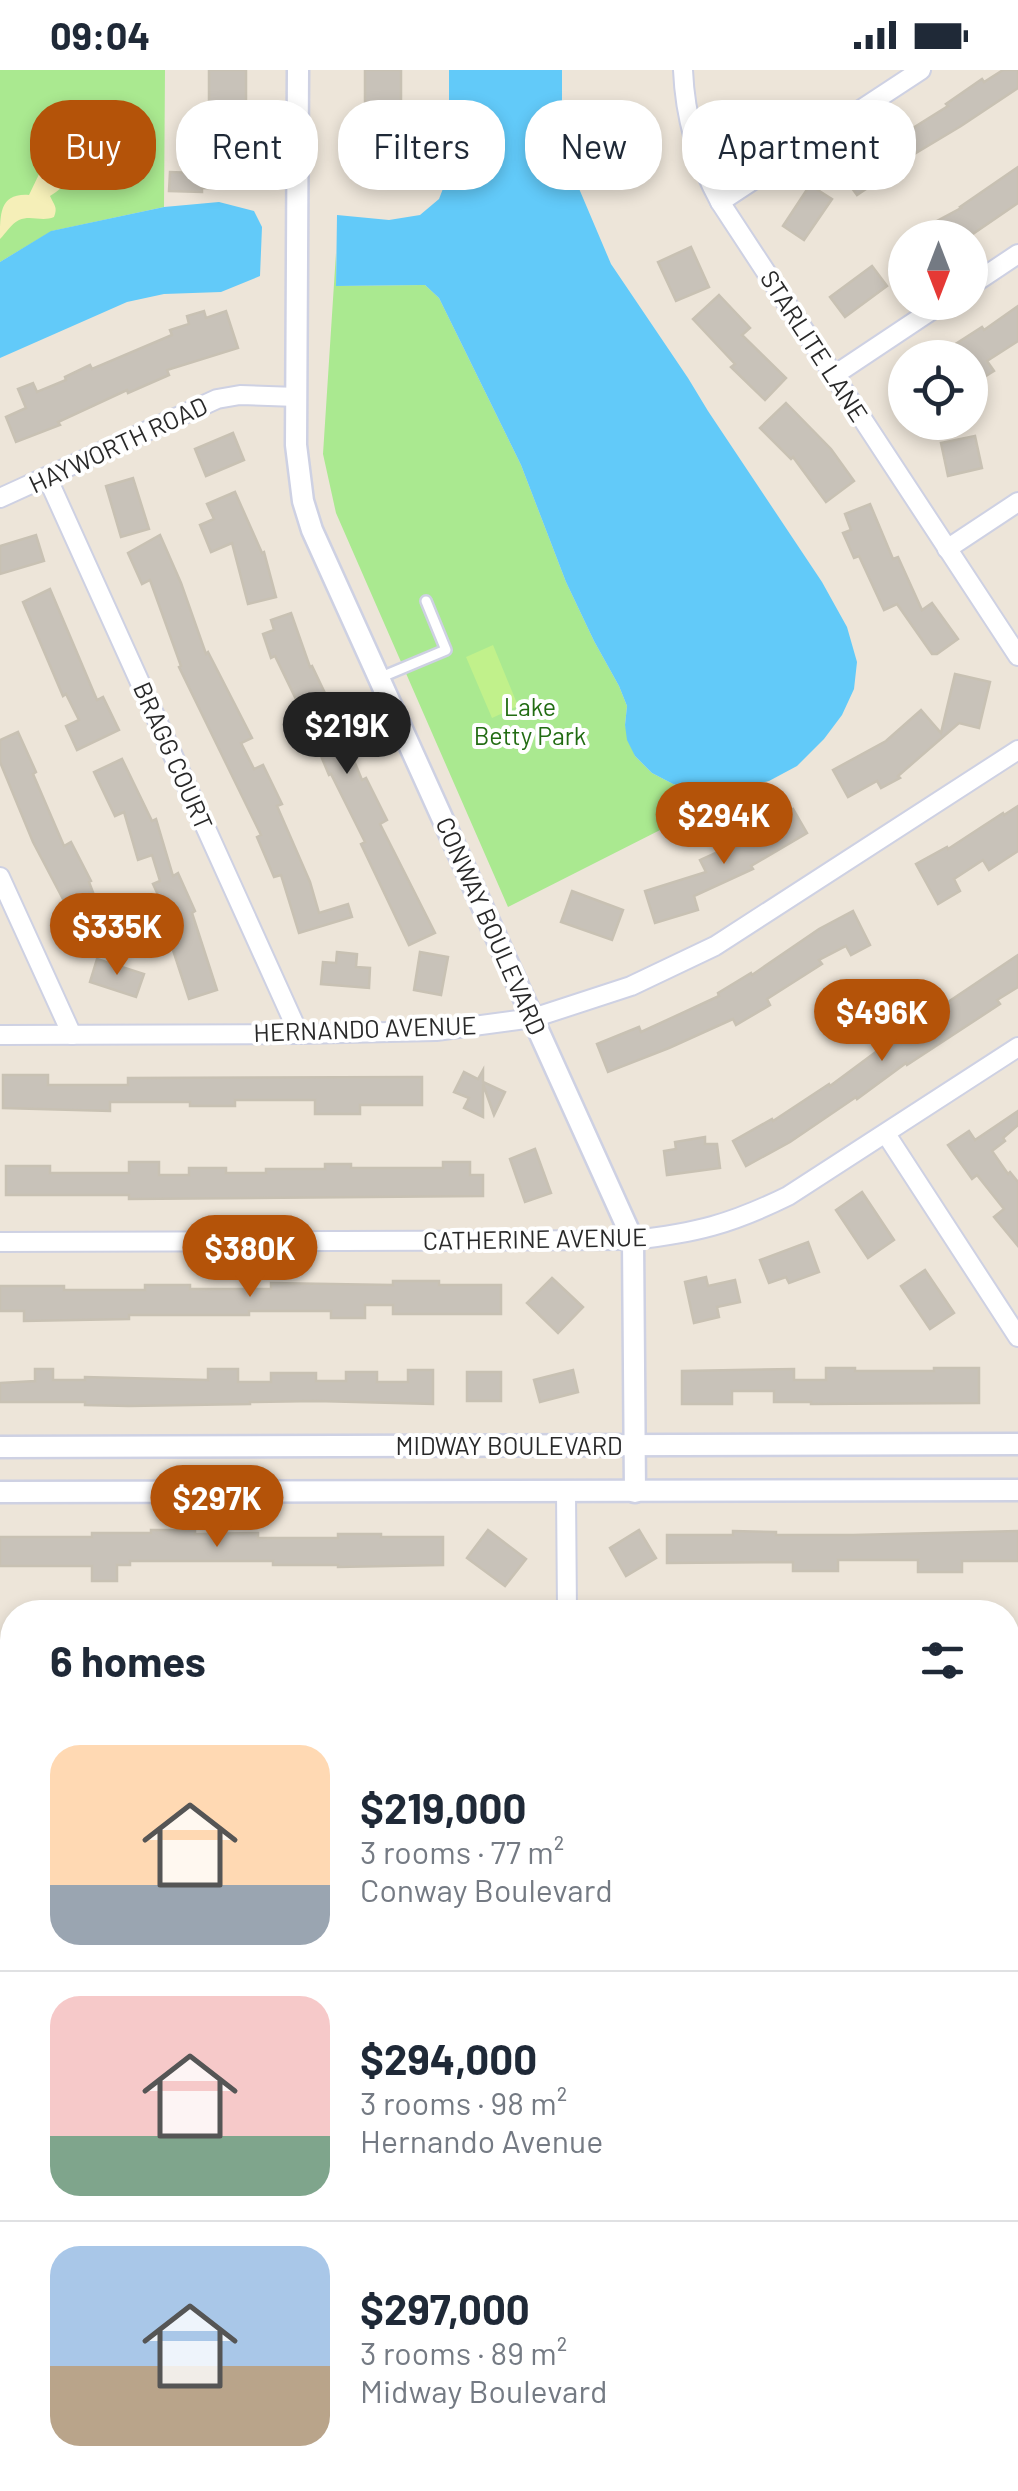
<!DOCTYPE html>
<html lang="en">
<head>
<meta charset="utf-8">
<style>
	:root { --surface:#fff; --page:#f2f2f3; --text:#1f2937; --muted:#747a83; --line:#e0e1e3; --accent:#b45309 }
	body { margin:0; font-family:Barlow,sans-serif; background:var(--page); color:var(--text); height:100vh; display:flex; flex-direction:column; font-size:38px; white-space:nowrap }
	* { box-sizing:border-box; margin:0 }
	p { font-size:32px; color:var(--muted) }
	.icon { flex:none; width:55px; height:55px; fill:none; stroke:currentColor; stroke-width:2; stroke-linecap:round; stroke-linejoin:round }
	.map { position:relative; flex:1; overflow:hidden }
	.sheet { position:absolute; left:0px; top:1530px; width:1020px; height:892px; display:flex; flex-direction:column; background:var(--surface); border-radius:40px 40px 0 0; box-shadow:0 5px 15px #0003 }
	.sheet>* { flex:none }
	.hud { position:absolute; left:30px; top:30px; width:960px; height:90px; display:flex; gap:20px }
	.needle { width:65px; rotate:180deg }
	.tools { position:absolute; left:888px; top:150px; display:grid; gap:20px }
	.tools a { display:grid; place-items:center; width:100px; height:100px; border-radius:50%; background:var(--surface); box-shadow:0 5px 15px #0003; font-size:50px }
	.price { position:absolute; translate:-50% -85px; padding:0 22px; border-radius:35px; background:var(--accent); color:#fff; font-size:32px; line-height:65px; filter:drop-shadow(0 2px 5px #0008) }
	.price::after { content:''; position:absolute; left:50%; top:60px; width:30px; height:22px; margin-left:-15px; background:inherit; clip-path:polygon(0 0,100% 0,50% 100%) }
	.price.on { background:#222; color:#fff }
	ul { padding:0; list-style:none }
	li { display:flex; align-items:center; gap:30px; height:250px; padding:0 50px }
	li+li { border-top:2px solid var(--line) }
	li span { display:grid; place-items:center; flex:none; width:280px; height:200px; border-radius:30px; color:#555 }
	li>.icon { margin-inline-start:auto }
	span .icon { width:120px; height:120px; fill:#fffc; stroke-width:1 }
	li b { font-size:42px }
	h2 { display:flex; justify-content:space-between; align-items:center; height:120px; padding:0 50px; font-size:42px }
	.chip { padding:0 35px; border-radius:40px; background:var(--surface); box-shadow:0 5px 15px #0003; font-size:35px; line-height:90px }
	.chip.on { background:var(--accent); color:#fff }
	.status { display:flex; justify-content:space-between; align-items:center; height:70px; padding:0 50px; background:var(--surface); direction:ltr }
	.status svg { height:28px; fill:currentColor }
	.map>svg:first-child { display:block }
</style>
</head>
<body>
<div class="status"><b>09:04</b><svg viewBox="0 0 49 12"><path d="M0 12V9h3v3zM5 12V6h3v6zM10 12V3h3v9zM15 12V0h3v12zM26 1h20v11H26zM47 4h2v5h-2z"/></svg></div>
<div class="map">
<svg width="1018" height="2421" viewBox="0 0 1018 2421">
	<rect width="100%" height="100%" fill="#ede5d9"/>
	<g fill="#aae990">
		<path d="M 0,0 L 165,0 L 164,137 L 52,161 L 0,192 Z"/>
		<path d="M 336,183 L 336,216 L 425,215 L 439,228 L 521,395 L 566,512 L 594,571 L 619,616 L 627,636 L 625,655 L 635,686 L 652,703 L 673,714 L 699,721 L 672,754 L 508,837 L 336,443 L 323,384 Z"/>
	</g>
	<path fill="#f5efb8" d="M 49,97 L 56,97 L 65,104 C 64,117 60,120 50,126 C 54,135 58,137 54,147 C 42,152 31,145 19,150 C 11,154 6,163 0,169 C 0,143 0,123 29,125 L 41,100 Z"/>
	<path fill="#c1f18b" d="M 493,575 L 518,636 L 492,648 L 466,587 Z"/>
	<g fill="#62caf9">
		<path d="M 449,0 L 562,0 L 562,55 L 572,102 L 611,194 L 688,308 L 708,341 L 822,512 L 847,557 L 857,592 L 854,619 L 842,645 L 824,669 L 797,696 L 769,711 L 732,720 L 699,721 L 673,714 L 652,703 L 635,686 L 627,670 L 625,655 L 627,636 L 619,616 L 594,571 L 566,512 L 521,395 L 439,228 L 425,215 L 336,216 L 337,145 L 389,150 L 420,145 L 439,129 L 449,103 Z"/>
		<path d="M 219,132 L 254,141 L 262,157 L 260,206 L 221,222 L 164,224 L 127,232 L 0,288 L 0,192 L 51,161 L 164,137 Z"/>
	</g>
	<g fill="#c8c2b9" stroke="#c8c1b3" stroke-width="2.5">
		<rect x="209" y="0" width="37" height="43"/>
		<rect x="365" y="0" width="36" height="39"/>
		<path d="M 1003,0 L 1018,0 L 1018,18 L 961,56 L 891,98 L 893,101 L 857,125 L 841,103 L 948,36 L 946,34 L 982,9 L 984,12 Z"/>
		<path d="M 642,55 L 644,100 L 614,102 L 612,71 L 622,70 L 621,56 Z"/>
		<path d="M 376,58 L 402,90 L 369,115 L 356,99 L 363,93 L 351,78 Z"/>
		<path d="M 1018,97 L 1018,133 L 967,168 L 905,168 L 961,138 L 960,137 Z"/>
		<path d="M 196,98 L 215,99 L 215,118 L 202,118 L 202,122 L 169,121 L 170,102 L 196,103 Z"/>
		<path d="M 810,115 L 832,129 L 804,170 L 783,156 Z"/>
		<path d="M 691,177 L 709,217 L 676,231 L 658,192 Z"/>
		<path d="M 872,196 L 887,216 L 845,247 L 830,227 Z"/>
		<path d="M 719,225 L 750,258 L 742,265 L 786,308 L 765,330 L 731,297 L 735,294 L 693,249 Z"/>
		<path d="M 1018,236 L 1018,271 L 987,291 L 994,301 L 970,316 L 970,288 L 958,288 L 951,277 L 982,257 L 984,260 Z"/>
		<path d="M 204,241 L 206,248 L 226,241 L 238,278 L 167,300 L 169,305 L 128,323 L 127,320 L 58,352 L 60,355 L 16,372 L 6,347 L 26,338 L 18,319 L 33,313 L 37,322 L 66,310 L 65,307 L 90,295 L 92,299 L 172,265 L 170,260 L 189,254 L 187,246 Z"/>
		<path d="M 786,333 L 831,379 L 854,411 L 826,432 L 793,387 L 791,389 L 760,358 Z"/>
		<path d="M 233,363 L 244,390 L 206,406 L 195,379 Z"/>
		<path d="M 975,366 L 982,398 L 948,406 L 941,373 Z"/>
		<path d="M 133,408 L 149,459 L 121,467 L 106,416 Z"/>
		<path d="M 235,422 L 262,483 L 264,482 L 276,527 L 248,534 L 232,473 L 211,482 L 200,455 L 214,449 L 207,434 Z"/>
		<path d="M 870,434 L 893,489 L 898,487 L 922,540 L 932,533 L 958,569 L 937,584 L 932,584 L 897,534 L 884,540 L 859,486 L 854,488 L 843,463 L 851,460 L 845,444 Z"/>
		<path d="M 36,465 L 44,491 L 0,504 L 0,476 Z"/>
		<path d="M 160,465 L 181,513 L 206,584 L 208,582 L 252,668 L 241,673 L 254,699 L 263,695 L 282,734 L 277,736 L 310,812 L 319,843 L 348,834 L 352,847 L 299,863 L 281,805 L 274,807 L 257,767 L 261,765 L 179,597 L 181,596 L 150,510 L 142,514 L 128,483 Z"/>
		<path d="M 50,519 L 97,630 L 103,627 L 119,660 L 77,680 L 66,656 L 79,650 L 66,624 L 63,626 L 23,532 Z"/>
		<path d="M 291,543 L 310,597 L 312,596 L 333,640 L 362,710 L 366,708 L 387,750 L 380,754 L 435,863 L 409,875 L 361,774 L 365,772 L 331,704 L 329,705 L 306,650 L 275,586 L 271,588 L 263,564 L 274,560 L 271,550 Z"/>
		<path d="M 955,604 L 990,612 L 979,658 L 959,653 L 898,706 L 900,708 L 881,718 L 877,711 L 848,727 L 833,700 L 886,671 L 921,640 L 941,663 Z"/>
		<path d="M 18,662 L 36,702 L 33,704 L 64,776 L 71,772 L 91,811 L 89,812 L 107,859 L 101,861 L 106,874 L 84,883 L 64,831 L 33,772 L 0,692 L 0,670 Z"/>
		<path d="M 122,689 L 152,751 L 156,749 L 173,806 L 178,803 L 195,841 L 192,843 L 217,920 L 189,929 L 171,874 L 179,871 L 153,814 L 160,811 L 152,785 L 138,790 L 124,742 L 115,746 L 94,702 Z"/>
		<path d="M 1018,736 L 1018,781 L 989,800 L 983,790 L 954,809 L 960,821 L 938,834 L 916,794 L 947,777 L 948,779 L 1003,743 L 1004,745 Z"/>
		<path d="M 793,739 L 807,763 L 751,796 L 753,799 L 694,826 L 698,840 L 655,853 L 645,821 L 706,802 L 700,790 L 753,766 L 751,763 Z"/>
		<path d="M 572,821 L 623,840 L 612,870 L 561,852 Z"/>
		<path d="M 853,841 L 870,875 L 851,885 L 846,876 L 819,890 L 822,894 L 767,929 L 770,935 L 736,955 L 733,949 L 669,978 L 608,1002 L 597,974 L 639,957 L 641,962 L 719,926 L 718,923 L 751,903 L 752,905 L 819,859 Z"/>
		<path d="M 337,882 L 357,884 L 356,897 L 370,898 L 369,918 L 321,914 L 323,892 L 336,893 Z"/>
		<path d="M 420,882 L 448,887 L 441,925 L 414,920 Z"/>
		<path d="M 1018,885 L 1018,917 L 997,930 L 1000,934 L 907,995 L 906,993 L 857,1029 L 856,1027 L 790,1072 L 746,1096 L 733,1071 L 772,1049 L 773,1051 L 829,1014 L 830,1016 L 896,967 Z"/>
		<path d="M 97,889 L 144,904 L 136,927 L 90,912 Z"/>
		<path d="M 483,1000 L 483,1012 L 505,1022 L 494,1045 L 483,1014 L 483,1047 L 464,1038 L 469,1028 L 454,1022 L 464,1002 L 478,1009 Z"/>
		<path d="M 3,1005 L 48,1005 L 48,1015 L 128,1015 L 128,1008 L 422,1007 L 422,1035 L 360,1035 L 360,1044 L 315,1044 L 315,1030 L 235,1030 L 235,1036 L 190,1036 L 190,1032 L 110,1032 L 110,1041 L 3,1038 Z"/>
		<path d="M 1018,1041 L 1018,1055 L 1003,1068 L 1005,1071 L 992,1081 L 1008,1104 L 1010,1102 L 1018,1112 L 1018,1176 L 994,1147 L 1004,1139 L 977,1105 L 972,1109 L 948,1075 L 969,1061 L 975,1070 Z"/>
		<path d="M 705,1067 L 705,1074 L 717,1074 L 720,1098 L 667,1105 L 664,1081 L 676,1079 L 675,1072 Z"/>
		<path d="M 535,1079 L 551,1123 L 525,1132 L 510,1089 Z"/>
		<path d="M 129,1092 L 159,1092 L 159,1105 L 189,1105 L 189,1098 L 226,1098 L 226,1103 L 266,1103 L 266,1099 L 325,1099 L 325,1094 L 351,1094 L 351,1098 L 443,1098 L 443,1092 L 470,1092 L 470,1105 L 483,1105 L 483,1126 L 129,1129 L 129,1125 L 6,1125 L 6,1096 L 50,1096 L 50,1103 L 129,1103 Z"/>
		<path d="M 862,1122 L 894,1170 L 868,1188 L 836,1140 Z"/>
		<path d="M 808,1172 L 819,1202 L 789,1213 L 786,1207 L 769,1213 L 760,1190 Z"/>
		<path d="M 925,1200 L 954,1243 L 930,1259 L 901,1216 Z"/>
		<path d="M 706,1207 L 708,1216 L 735,1210 L 740,1232 L 717,1237 L 719,1247 L 694,1253 L 685,1212 Z"/>
		<path d="M 552,1208 L 583,1237 L 558,1263 L 527,1233 Z"/>
		<path d="M 393,1211 L 439,1211 L 439,1215 L 501,1215 L 501,1244 L 393,1244 L 393,1235 L 365,1235 L 365,1248 L 331,1248 L 331,1241 L 249,1241 L 249,1245 L 129,1245 L 129,1249 L 24,1251 L 24,1241 L 0,1241 L 0,1216 L 64,1216 L 64,1220 L 145,1220 L 145,1215 L 190,1215 L 190,1219 L 271,1219 L 271,1213 L 393,1215 Z"/>
		<path d="M 826,1298 L 855,1298 L 855,1301 L 934,1301 L 934,1298 L 979,1298 L 979,1333 L 811,1334 L 811,1332 L 774,1332 L 774,1321 L 732,1321 L 732,1334 L 682,1334 L 682,1301 L 794,1299 L 794,1310 L 826,1310 Z"/>
		<path d="M 35,1299 L 53,1299 L 53,1310 L 85,1310 L 85,1307 L 208,1310 L 208,1299 L 238,1299 L 238,1312 L 271,1312 L 271,1303 L 316,1303 L 316,1311 L 346,1311 L 346,1302 L 377,1302 L 377,1312 L 408,1312 L 408,1300 L 433,1300 L 433,1334 L 316,1331 L 250,1332 L 250,1334 L 129,1336 L 85,1335 L 85,1332 L 0,1332 L 0,1313 L 35,1311 Z"/>
		<path d="M 573,1300 L 578,1322 L 540,1332 L 534,1310 Z"/>
		<rect x="467" y="1302" width="34" height="29"/>
		<path d="M 151,1460 L 195,1460 L 195,1464 L 258,1463 L 258,1468 L 338,1468 L 338,1464 L 381,1464 L 381,1467 L 443,1467 L 443,1495 L 338,1497 L 338,1495 L 273,1495 L 273,1491 L 130,1491 L 130,1495 L 117,1495 L 117,1511 L 92,1511 L 92,1496 L 0,1496 L 0,1467 L 92,1467 L 92,1463 L 151,1463 Z"/>
		<path d="M 488,1460 L 526,1489 L 505,1516 L 467,1488 Z"/>
		<path d="M 639,1460 L 656,1488 L 626,1506 L 610,1478 Z"/>
		<path d="M 733,1461 L 776,1462 L 776,1465 L 853,1465 L 1018,1461 L 1018,1491 L 962,1491 L 962,1502 L 918,1502 L 918,1490 L 838,1490 L 838,1501 L 793,1501 L 793,1492 L 667,1493 L 667,1465 L 733,1465 Z"/>
	</g>
	<g fill="none" stroke-linecap="round" stroke-linejoin="round">
		<g stroke="#ced1e3" stroke-width="14">
			<path id="service" d="M 379,608 L 446,580 L 426,531"/>
		</g>
		<g stroke="#ced1e3" stroke-width="22">
			<g id="minor">
				<path d="M 683,0 C 685,48 697,90 720,132 L 1018,586"/>
				<path d="M 720,132 L 921,0"/>
				<path d="M 970,216 L 1018,184"/>
				<path d="M 833,306 L 944,232"/>
				<path d="M 47,407 L 299,964"/>
				<path d="M 0,428 L 217,329 L 240,325 L 297,327"/>
				<path d="M 947,479 L 1018,432"/>
				<path d="M 0,807 L 72,965"/>
				<path d="M 0,965 L 299,964 L 436,961 L 533,948 L 631,916 L 715,876 L 1018,680"/>
				<path d="M 886,1064 L 1018,1267"/>
				<path d="M 0,1172 L 633,1170 C 696,1163 731,1154 788,1126 L 1018,977"/>
				<path d="M 566,1422 L 567,1542"/>
				<path d="M 1008,1653 L 1018,1653"/>
				<path d="M 0,1656 L 12,1656"/>
				<path d="M 1008,1893 L 1018,1893"/>
				<path d="M 0,1897 L 12,1897"/>
				<path d="M 1008,2167 L 1018,2167"/>
				<path d="M 0,2172 L 12,2170"/>
				<path d="M 0,2324 L 12,2338"/>
				<path d="M 1008,2409 L 1018,2409"/>
				<path d="M 76,2410 L 86,2421"/>
				<path d="M 819,2410 L 819,2421"/>
				<path d="M 174,2421 L 198,2413 L 738,2410"/>
			</g>
		</g>
		<g stroke="#ced1e3" stroke-width="25">
			<g id="tertiary">
				<path d="M 298,0 L 296,375 L 303,431 L 312,460 L 633,1170 L 635,1422"/>
				<path d="M 0,1377 L 1018,1374"/>
				<path d="M 0,1422 L 1018,1420"/>
			</g>
		</g>
		<use href="#service" stroke="#fff" stroke-width="9"/>
		<use href="#minor" stroke="#fff" stroke-width="18"/>
		<use href="#tertiary" stroke="#fff" stroke-width="20"/>
	</g>
	<g text-anchor="middle" stroke-width="8" stroke-linejoin="round" paint-order="stroke">
		<g font-size="25" fill="#292929" stroke="#fff">
			<text transform="translate(814 276) rotate(57)" y="9">STARLITE LANE</text>
			<text transform="translate(118 375) rotate(-25)" y="9">HAYWORTH ROAD</text>
			<text transform="translate(173 686) rotate(66)" y="9">BRAGG COURT</text>
			<text transform="translate(491 856) rotate(66)" y="9">CONWAY BOULEVARD</text>
			<text transform="translate(365 959) rotate(-2)" y="9">HERNANDO AVENUE</text>
			<text transform="translate(535 1169) rotate(-1)" y="9">CATHERINE AVENUE</text>
			<text x="509" y="1385">MIDWAY BOULEVARD</text>
		</g>
		<g font-size="25" fill="#226c13" stroke="#fff">
			<text x="530" y="646">Lake<tspan x="530" dy="29">Betty Park</tspan></text>
		</g>
	</g>
</svg>
<div class="tools">
<a><svg class="needle" viewBox="-14 -14 28 28"><path d="M0-13l5 13h-10z" fill="#e53935"/><path d="M0 13l5-13h-10z" fill="#747a83"/></svg></a>
<a><svg class="icon" aria-label="locate" viewBox="0 0 24 24"><circle cx="12" cy="12" r="6"/><path d="M12 2v4M12 18v4M2 12h4M18 12h4"/></svg></a>
</div>
<b class="price on" style="left:347px;top:707px">$219K</b>
<b class="price" style="left:724px;top:797px">$294K</b>
<b class="price" style="left:117px;top:908px">$335K</b>
<b class="price" style="left:882px;top:994px">$496K</b>
<b class="price" style="left:250px;top:1230px">$380K</b>
<b class="price" style="left:217px;top:1480px">$297K</b>
<div class="hud">
<a class="chip on">Buy</a>
<a class="chip">Rent</a>
<a class="chip">Filters</a>
<a class="chip">New</a>
<a class="chip">Apartment</a>
</div>
<section class="sheet">
<h2>6 homes<svg class="icon" aria-label="filters" viewBox="0 0 24 24"><path d="M4 7h16M4 17h16"/><circle cx="9" cy="7" r="2"/><circle cx="15" cy="17" r="2"/></svg></h2>
<ul>
<li><span style="background:linear-gradient(#ffd9b3 70%,#9aa5b1 0)"><svg class="icon" aria-label="home" viewBox="0 0 24 24"><path d="M3 11l9-7 9 7M6 9v11h12V9"/></svg></span><div><b>$219,000</b><p>3 rooms · 77 m²</p><p>Conway Boulevard</p></div></li>
<li><span style="background:linear-gradient(#f6c9c9 70%,#7fa58c 0)"><svg class="icon" aria-label="home" viewBox="0 0 24 24"><path d="M3 11l9-7 9 7M6 9v11h12V9"/></svg></span><div><b>$294,000</b><p>3 rooms · 98 m²</p><p>Hernando Avenue</p></div></li>
<li><span style="background:linear-gradient(#a9c7e8 60%,#b9a48a 0)"><svg class="icon" aria-label="home" viewBox="0 0 24 24"><path d="M3 11l9-7 9 7M6 9v11h12V9"/></svg></span><div><b>$297,000</b><p>3 rooms · 89 m²</p><p>Midway Boulevard</p></div></li>
</ul>
</section>
</div>
</body>
</html>
